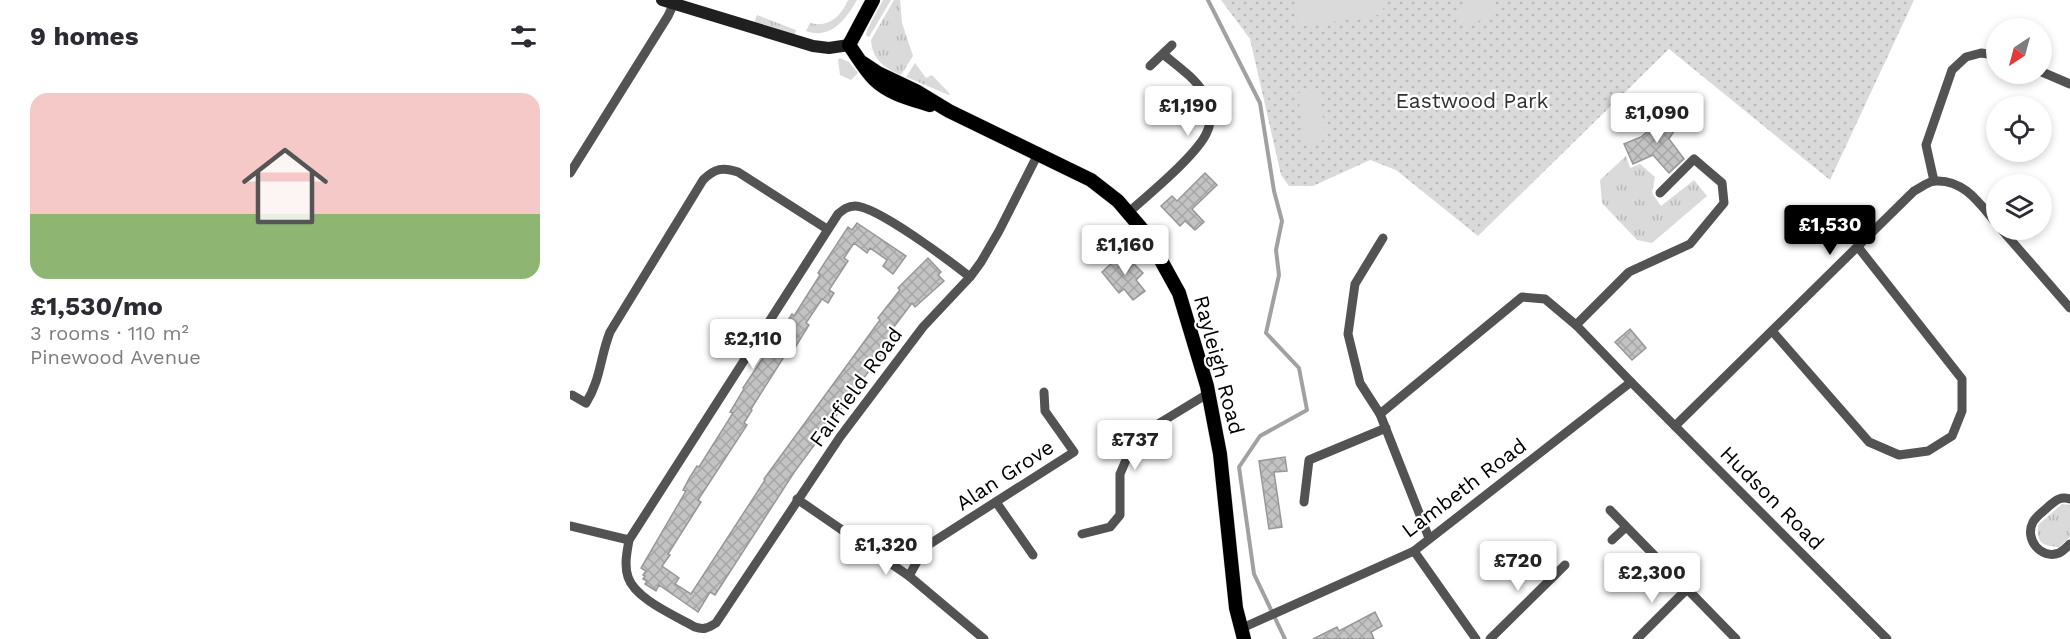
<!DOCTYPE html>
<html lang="en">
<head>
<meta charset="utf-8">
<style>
	:root { --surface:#fff; --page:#f7f7f7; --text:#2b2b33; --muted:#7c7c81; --accent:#000 }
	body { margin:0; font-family:"Work Sans",sans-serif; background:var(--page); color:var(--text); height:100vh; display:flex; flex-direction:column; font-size:22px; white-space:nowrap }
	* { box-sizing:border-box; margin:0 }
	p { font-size:20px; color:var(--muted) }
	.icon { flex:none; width:33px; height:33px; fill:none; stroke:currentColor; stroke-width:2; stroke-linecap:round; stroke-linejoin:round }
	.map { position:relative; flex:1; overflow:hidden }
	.sheet { display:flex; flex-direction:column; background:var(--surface); width:570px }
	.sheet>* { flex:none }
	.needle { width:39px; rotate:216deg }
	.fabs { position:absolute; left:1416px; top:18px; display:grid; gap:12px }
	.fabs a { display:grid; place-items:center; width:66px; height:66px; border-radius:50%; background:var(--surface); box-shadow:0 3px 9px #0003; font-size:30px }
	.price { position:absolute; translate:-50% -51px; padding:0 14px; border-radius:6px; background:#fff; color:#222; font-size:20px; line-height:39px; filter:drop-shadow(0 2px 3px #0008) }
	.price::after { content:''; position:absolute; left:50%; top:36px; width:18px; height:14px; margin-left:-9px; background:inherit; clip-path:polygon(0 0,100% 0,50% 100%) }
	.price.selected { background:var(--accent); color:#fff }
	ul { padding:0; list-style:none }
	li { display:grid; align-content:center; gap:12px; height:318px; padding:0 30px }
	li span { display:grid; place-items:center; height:186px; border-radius:18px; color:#555 }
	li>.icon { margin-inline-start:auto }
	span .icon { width:108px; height:108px; fill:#fffc; stroke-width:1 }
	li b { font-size:26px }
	h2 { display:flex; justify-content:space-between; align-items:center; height:72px; padding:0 30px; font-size:26px }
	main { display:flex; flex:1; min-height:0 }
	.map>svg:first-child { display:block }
</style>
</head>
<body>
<main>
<section class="sheet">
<h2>9 homes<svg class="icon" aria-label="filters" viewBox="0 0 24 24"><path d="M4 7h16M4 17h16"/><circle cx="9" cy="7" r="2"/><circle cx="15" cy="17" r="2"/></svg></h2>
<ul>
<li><span style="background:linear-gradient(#f6c9c9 65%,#8fb573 0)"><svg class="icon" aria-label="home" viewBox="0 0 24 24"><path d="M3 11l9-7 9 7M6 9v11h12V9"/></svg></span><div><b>£1,530/mo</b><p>3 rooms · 110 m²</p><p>Pinewood Avenue</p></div></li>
</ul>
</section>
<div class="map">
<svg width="1500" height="639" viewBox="0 0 1500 639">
	<defs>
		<pattern id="grass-tufts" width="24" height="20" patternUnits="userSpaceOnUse" patternTransform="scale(1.5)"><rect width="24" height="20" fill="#dadada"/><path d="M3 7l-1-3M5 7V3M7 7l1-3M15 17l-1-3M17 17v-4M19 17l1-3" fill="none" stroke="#b9b9b9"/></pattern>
		<pattern id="park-dots" width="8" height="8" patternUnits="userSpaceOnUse" patternTransform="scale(1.5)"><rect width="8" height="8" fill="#dadada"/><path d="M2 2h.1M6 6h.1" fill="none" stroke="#b9b9b9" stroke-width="1.8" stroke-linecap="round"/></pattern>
		<pattern id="building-cross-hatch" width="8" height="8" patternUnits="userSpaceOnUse" patternTransform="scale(1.5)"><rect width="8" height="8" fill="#c3c3c3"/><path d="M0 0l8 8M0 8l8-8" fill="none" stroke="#a6a6a6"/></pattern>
	</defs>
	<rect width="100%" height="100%" fill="#fff"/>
	<g fill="url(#grass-tufts)">
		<path d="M 278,0 L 287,0 C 276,19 261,40 236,31 L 240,23 C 259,28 271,16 278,0 Z"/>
		<path d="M 313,0 L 321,0 L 299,37 L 296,35 L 297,30 Z"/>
		<path d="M 324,0 L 330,0 L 332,23 L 343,56 L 331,75 C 314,68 302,59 301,40 Z"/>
		<path d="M 187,15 L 226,30 L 225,35 L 184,23 Z"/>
		<path d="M 270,58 L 279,62 L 288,73 L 281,80 L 270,75 L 268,60 Z"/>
		<path d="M 345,63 L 356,78 L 362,75 L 380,94 L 379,95 L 336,77 Z"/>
		<path d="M 1056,156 L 1060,168 L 1070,164 L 1085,177 L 1082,193 L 1091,206 L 1124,180 L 1137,196 L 1082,243 L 1067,240 L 1032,203 L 1030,180 Z"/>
		<path d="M 1492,504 L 1500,505 L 1500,537 L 1489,547 C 1473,546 1466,543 1468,525 Z"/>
	</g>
	<path fill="url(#park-dots)" d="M 651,0 L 1344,0 L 1260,180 L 1099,49 L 908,236 L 826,170 L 800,160 L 743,186 L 719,186 L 711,175 L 680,39 Z"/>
	<g fill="#dadada">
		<path d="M 725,0 L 812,0 L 814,14 L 729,27 Z"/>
		<path d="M 906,0 L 921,0 L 927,10 L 895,29 L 885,12 Z"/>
		<path d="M 749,91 L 756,140 L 734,143 L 728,93 Z"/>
	</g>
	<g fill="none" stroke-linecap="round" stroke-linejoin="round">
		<path stroke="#a1a1a1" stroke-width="4" d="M 638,0 L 690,103 L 704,191 L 712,221 L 706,250 L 709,275 L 696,333 L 729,368 L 737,410 L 690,436 L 669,467 L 684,574 L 715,639"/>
	</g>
	<g fill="url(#building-cross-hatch)" stroke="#979797" stroke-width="1.5">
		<path d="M 1091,111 L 1109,123 L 1099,139 L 1114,159 L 1099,173 L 1083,155 L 1063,164 L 1054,144 L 1071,137 L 1079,130 Z"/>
		<path d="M 635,173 L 647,185 L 622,209 L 634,222 L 625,230 L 615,221 L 610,226 L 591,206 L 602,196 L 607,201 Z"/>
		<path d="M 287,223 L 336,256 L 323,274 L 313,266 L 317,260 L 300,248 L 297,253 L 284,243 L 274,258 L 278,261 L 259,290 L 264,293 L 258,303 L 252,299 L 236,323 L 239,325 L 226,346 L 222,344 L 181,409 L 182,410 L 174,423 L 177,425 L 128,500 L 131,502 L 98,554 L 100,555 L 92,566 L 109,578 L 105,584 L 121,594 L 195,480 L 194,479 L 310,320 L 308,318 L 330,290 L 328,288 L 358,258 L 371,272 L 368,275 L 374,281 L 345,307 L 342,303 L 320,332 L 325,336 L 225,471 L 145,595 L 140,592 L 128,612 L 89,585 L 86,591 L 75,584 L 77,581 L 73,579 L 75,576 L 73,575 L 76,571 L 71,568 L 116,491 L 113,490 L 120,477 L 127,466 L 129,467 L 163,413 L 160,412 L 174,389 L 173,388 L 222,314 L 224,316 L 250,275 L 248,273 L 278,227 L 282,230 Z"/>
		<path d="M 553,253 L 573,273 L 566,280 L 575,291 L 563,300 L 554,289 L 549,293 L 532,272 Z"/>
		<path d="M 1060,329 L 1076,348 L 1062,360 L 1045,342 Z"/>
		<path d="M 715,457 L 717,471 L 704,472 L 712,527 L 699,529 L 689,461 Z"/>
		<path d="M 805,612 L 812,626 L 801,632 L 804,639 L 743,639 L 767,627 L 769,631 Z"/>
	</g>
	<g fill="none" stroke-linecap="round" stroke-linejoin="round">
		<g stroke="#dbdbdb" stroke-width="15">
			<g id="primary">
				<path d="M 303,0 L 279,45 C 287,56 295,70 304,79 C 319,94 341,99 360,105"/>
				<path d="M 293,63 L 308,73 L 346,91 L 379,111 L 521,180 L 548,201 L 577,235 L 609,293 L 637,386 L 650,454 L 666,608 L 674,639"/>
			</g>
		</g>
		<g stroke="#535353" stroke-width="9">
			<path d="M 580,66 L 602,45"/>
			<path d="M 1472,72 L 1500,84"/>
			<path d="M 0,173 L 98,16 L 104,3"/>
			<path d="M 1364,181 L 1356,145 L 1382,70 L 1396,57 L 1411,53 L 1426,55"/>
			<path d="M 559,212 C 578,195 628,154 637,132 C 643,119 641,104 633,92 C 624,77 606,65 593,54"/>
			<path d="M 1432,230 L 1500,308"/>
			<path d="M 813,238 L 785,284 L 778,334 L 790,383 L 810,414 L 859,538"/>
			<path d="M 400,277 C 381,262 307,206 285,206 C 278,206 274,209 268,214 L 59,540 C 57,552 54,565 58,577 C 65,599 106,616 125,627 C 134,630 138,628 146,623 L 270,437 L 353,327 L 400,277 L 411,262 L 429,231 L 468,154"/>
			<path d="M 1006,325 L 1059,272 L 1120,244 L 1154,203 L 1152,183 L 1124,159 L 1090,193"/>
			<path d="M 1203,332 L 1299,442 L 1329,455 L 1358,451 L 1382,436 L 1392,411 L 1392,379 L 1288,247"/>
			<path d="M 2,395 L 16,403 C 31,379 30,357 40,332 L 133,180 C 145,168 153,167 168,172 L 257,229"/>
			<path d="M 810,414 L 952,297 L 975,299 L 1006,325 L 1061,382 L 1317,639"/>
			<path d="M 1105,426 L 1344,191 C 1350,188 1359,181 1365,181 C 1394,179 1410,204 1426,223"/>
			<path d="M 227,499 L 339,576 L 414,639"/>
			<path d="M 1500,499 C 1491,496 1486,500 1479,506 C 1474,511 1466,516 1463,522 C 1454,539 1471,560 1489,553 C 1493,551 1497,547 1500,544"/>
			<path d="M 426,502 L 463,555"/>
			<path d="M 734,502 L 739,460 L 816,428"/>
			<path d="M 1040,510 L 1166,639"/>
			<path d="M 0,526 L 59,540"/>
			<path d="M 512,534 L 540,527 L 550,515 L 550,474 L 562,446 L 588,424 L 639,393"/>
			<path d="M 1042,540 L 1056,527"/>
			<path d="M 844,551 L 906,639"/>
			<path d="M 974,565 L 983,575"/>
			<path d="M 339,576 L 355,547 L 504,452 L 475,411 L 474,392"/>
			<path d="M 670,629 L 844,551 L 1061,382"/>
			<path d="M 920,639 L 995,565"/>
			<path d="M 1067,639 L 1117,589"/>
		</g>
		<path stroke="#202020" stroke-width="12" d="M 92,0 L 243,46 L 259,48 L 279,45"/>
		<use href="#primary" stroke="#000" stroke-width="14"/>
	</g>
	<g text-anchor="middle" stroke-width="4.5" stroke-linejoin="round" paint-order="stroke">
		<g font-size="21" fill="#313131" stroke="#fff">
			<text x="902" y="108">Eastwood Park</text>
		</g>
		<g font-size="21" fill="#000" stroke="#fff">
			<text transform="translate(649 365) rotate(75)" y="7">Rayleigh Road</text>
			<text transform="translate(286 387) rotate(-54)" y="7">Fairfield Road</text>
			<text transform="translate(435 475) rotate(-33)" y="7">Alan Grove</text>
			<text transform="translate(894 488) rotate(-37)" y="7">Lambeth Road</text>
			<text transform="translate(1202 498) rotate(45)" y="7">Hudson Road</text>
		</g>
	</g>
</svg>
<div class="fabs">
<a><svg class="needle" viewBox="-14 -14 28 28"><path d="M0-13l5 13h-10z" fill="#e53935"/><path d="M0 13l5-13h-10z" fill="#7c7c81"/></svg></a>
<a><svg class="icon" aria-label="locate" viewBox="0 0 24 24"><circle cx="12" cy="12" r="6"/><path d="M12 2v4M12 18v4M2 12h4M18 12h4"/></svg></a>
<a><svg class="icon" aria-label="layers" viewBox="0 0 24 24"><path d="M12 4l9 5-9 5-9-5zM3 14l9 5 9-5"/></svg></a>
</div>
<b class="price" style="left:618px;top:137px">£1,190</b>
<b class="price" style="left:1087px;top:144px">£1,090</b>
<b class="price selected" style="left:1260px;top:256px">£1,530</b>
<b class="price" style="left:555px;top:276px">£1,160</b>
<b class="price" style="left:183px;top:370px">£2,110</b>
<b class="price" style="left:565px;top:471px">£737</b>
<b class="price" style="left:316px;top:576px">£1,320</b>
<b class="price" style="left:948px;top:592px">£720</b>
<b class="price" style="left:1082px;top:604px">£2,300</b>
</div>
</main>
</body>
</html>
